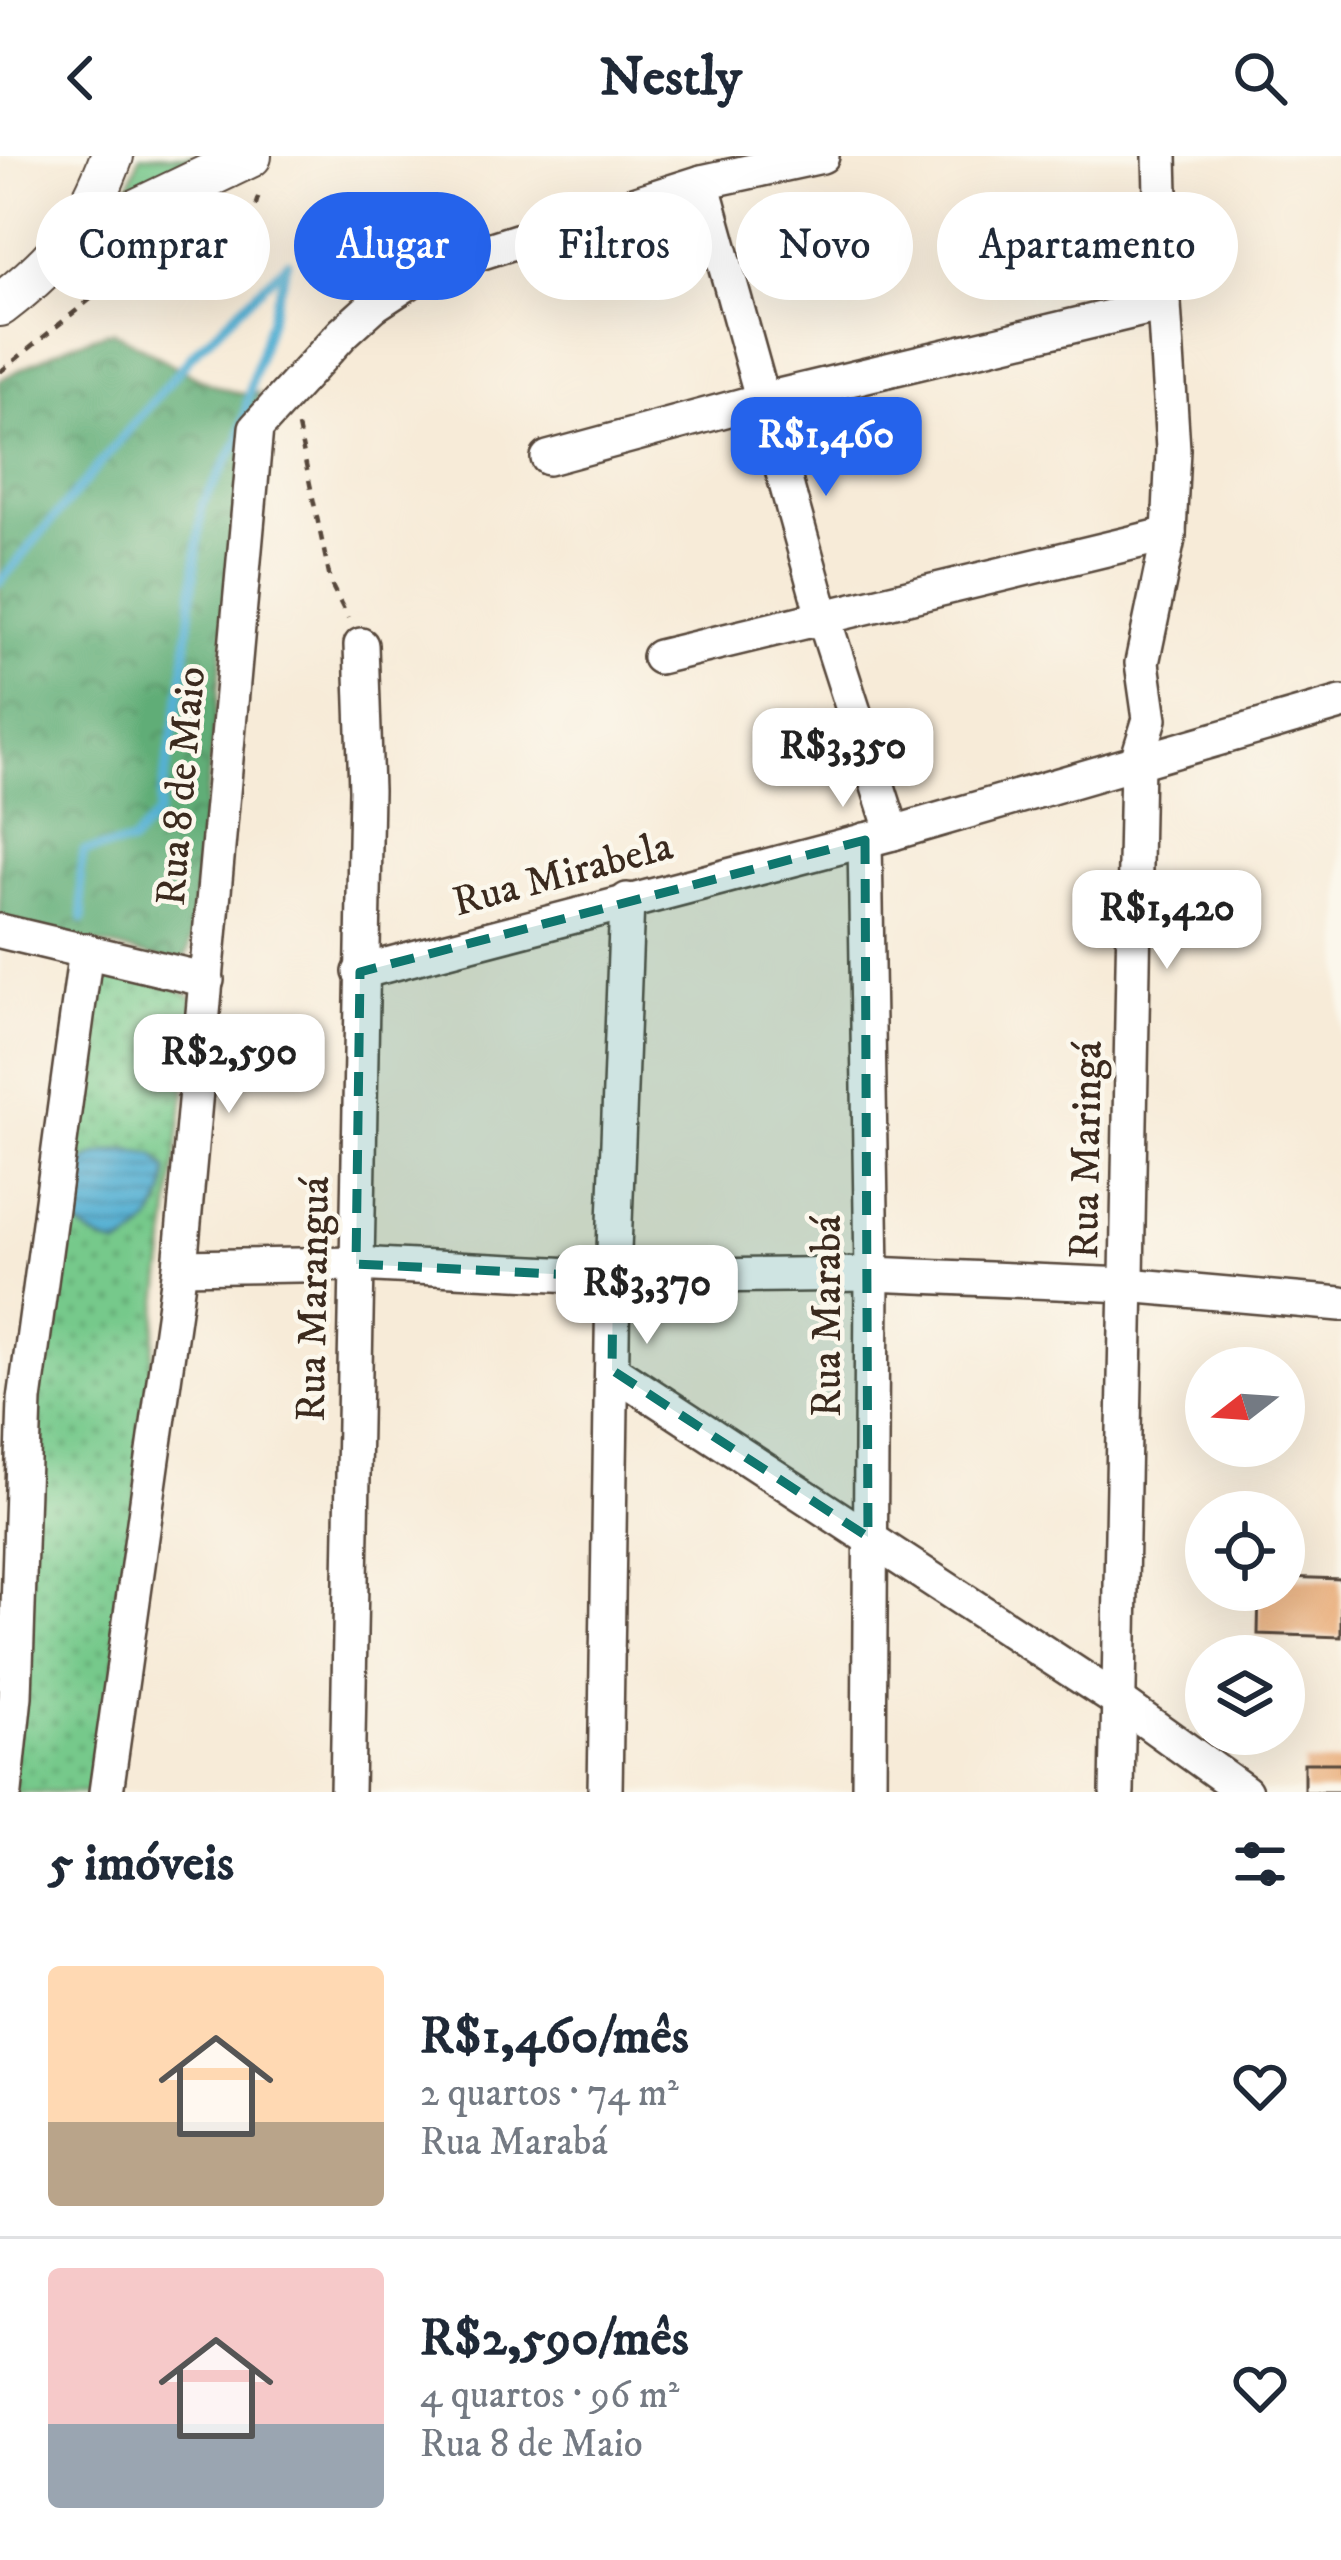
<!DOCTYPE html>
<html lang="pt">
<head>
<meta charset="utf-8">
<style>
	:root { --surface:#fff; --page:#f6f6f7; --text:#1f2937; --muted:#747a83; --line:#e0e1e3; --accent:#2563eb }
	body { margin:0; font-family:"IM FELL DW Pica",serif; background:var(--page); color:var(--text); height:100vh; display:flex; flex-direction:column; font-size:45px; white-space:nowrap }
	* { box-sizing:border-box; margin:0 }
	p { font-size:39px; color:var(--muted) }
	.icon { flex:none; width:66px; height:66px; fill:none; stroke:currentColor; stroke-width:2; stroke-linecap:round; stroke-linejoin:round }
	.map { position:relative; height:1636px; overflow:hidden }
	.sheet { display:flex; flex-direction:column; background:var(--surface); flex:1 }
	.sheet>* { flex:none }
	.guide { position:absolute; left:36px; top:36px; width:1269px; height:108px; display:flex; gap:24px }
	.needle { width:78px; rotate:253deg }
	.tools { position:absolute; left:1185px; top:1191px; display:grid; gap:24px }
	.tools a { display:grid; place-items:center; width:120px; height:120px; border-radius:50%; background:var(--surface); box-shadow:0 12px 48px #0002; font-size:60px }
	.price { position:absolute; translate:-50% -102px; padding:0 27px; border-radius:24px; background:#fff; color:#222; font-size:39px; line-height:78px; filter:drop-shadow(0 3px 6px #0008) }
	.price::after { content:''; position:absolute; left:50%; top:72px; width:36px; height:27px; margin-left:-18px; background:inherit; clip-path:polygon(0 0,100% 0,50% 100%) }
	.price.active { background:var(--accent); color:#fff }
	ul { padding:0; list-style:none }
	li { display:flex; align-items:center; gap:36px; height:300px; padding:0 48px }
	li+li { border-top:3px solid var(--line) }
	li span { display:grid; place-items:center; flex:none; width:336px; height:240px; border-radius:12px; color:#555 }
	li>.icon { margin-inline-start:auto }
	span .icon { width:144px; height:144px; fill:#fffc; stroke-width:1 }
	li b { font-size:51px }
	h2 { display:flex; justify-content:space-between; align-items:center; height:144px; padding:0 48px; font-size:51px }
	.chip { padding:0 42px; border-radius:54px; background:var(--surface); box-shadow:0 12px 48px #0002; font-size:42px; line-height:108px }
	.chip.active { background:var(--accent); color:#fff }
	header { display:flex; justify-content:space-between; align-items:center; height:156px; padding:0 48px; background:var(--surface); font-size:54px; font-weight:800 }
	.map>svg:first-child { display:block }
</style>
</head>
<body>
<header><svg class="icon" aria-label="back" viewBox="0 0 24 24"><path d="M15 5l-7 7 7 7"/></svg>Nestly<svg class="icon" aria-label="search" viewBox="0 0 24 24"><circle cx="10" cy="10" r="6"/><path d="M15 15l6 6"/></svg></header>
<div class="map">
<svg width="1341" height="1636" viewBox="0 0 1341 1636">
	<defs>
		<pattern id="forest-crowns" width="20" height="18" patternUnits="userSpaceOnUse" patternTransform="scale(3)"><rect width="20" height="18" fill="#60ad77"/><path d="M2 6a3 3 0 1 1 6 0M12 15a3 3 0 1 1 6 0" fill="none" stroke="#508d61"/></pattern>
		<pattern id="park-dots" width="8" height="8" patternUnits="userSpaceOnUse" patternTransform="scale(3)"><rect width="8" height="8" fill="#76c98b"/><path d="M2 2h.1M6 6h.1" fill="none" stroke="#62a371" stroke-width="1.8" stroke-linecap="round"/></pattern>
		<pattern id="water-rules" width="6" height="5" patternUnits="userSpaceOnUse" patternTransform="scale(3)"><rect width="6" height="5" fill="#55b0d3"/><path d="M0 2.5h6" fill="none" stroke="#488fab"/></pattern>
	</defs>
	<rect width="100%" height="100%" fill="#fbf7ec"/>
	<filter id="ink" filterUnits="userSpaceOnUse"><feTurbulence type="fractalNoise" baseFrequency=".00833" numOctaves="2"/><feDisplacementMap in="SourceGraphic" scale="24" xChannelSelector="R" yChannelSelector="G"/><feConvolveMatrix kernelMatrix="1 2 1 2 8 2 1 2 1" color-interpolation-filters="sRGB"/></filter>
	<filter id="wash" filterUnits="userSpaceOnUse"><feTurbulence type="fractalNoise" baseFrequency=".004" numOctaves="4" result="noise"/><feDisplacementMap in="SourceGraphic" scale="48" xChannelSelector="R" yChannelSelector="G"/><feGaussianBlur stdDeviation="2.7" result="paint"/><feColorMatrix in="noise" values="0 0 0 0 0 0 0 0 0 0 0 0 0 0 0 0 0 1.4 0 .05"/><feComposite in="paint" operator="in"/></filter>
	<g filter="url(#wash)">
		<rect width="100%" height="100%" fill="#f7ebd8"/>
		<path fill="#76c98b" stroke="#587a54" stroke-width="3" d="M 140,0 L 195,0 L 127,35 Z"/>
		<path fill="url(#forest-crowns)" stroke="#4e6c4a" stroke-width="3" d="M 112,175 C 146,191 225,247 259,237 L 228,448 L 189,795 L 180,807 L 0,765 L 0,224 L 67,190 Z"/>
		<path fill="url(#park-dots)" stroke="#587a54" stroke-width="3" d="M 83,803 L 174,831 L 193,842 L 194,855 L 100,1636 L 12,1636 L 26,1266 Z"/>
		<path fill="url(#water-rules)" stroke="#486d78" stroke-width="3" d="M 127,994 L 154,999 L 167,1013 C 168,1049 149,1076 118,1091 C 104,1085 86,1080 76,1067 C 71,1060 69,1048 69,1040 C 69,1005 96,995 127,994 Z"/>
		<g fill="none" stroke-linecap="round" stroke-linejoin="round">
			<g stroke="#55b0d3" stroke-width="9">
				<path d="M 0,426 L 192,199 L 285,109"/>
				<path d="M 83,763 L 80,717 L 84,695 L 132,687 L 158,658 L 183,523 L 202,349 L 239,284 L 252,224 L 288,106"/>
			</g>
		</g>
		<g id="blocks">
			<g fill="#e8a973">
				<path d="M 1284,1421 L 1341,1423 L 1341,1481 L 1258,1478 L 1259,1434 L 1284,1434 Z"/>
				<rect x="1304" y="1607" width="37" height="29"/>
			</g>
		</g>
	</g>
	<g filter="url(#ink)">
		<use href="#blocks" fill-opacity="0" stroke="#57473a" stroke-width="3"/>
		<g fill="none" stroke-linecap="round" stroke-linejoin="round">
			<g stroke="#57473a" stroke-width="38">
				<g id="minor">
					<path d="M 702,26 L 823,460 L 893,677"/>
					<path d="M 548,302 L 762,244 L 1164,148"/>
					<path d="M 659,501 L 1169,378"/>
					<path d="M 865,684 L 872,1118 L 869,1636"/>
					<path d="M 0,775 L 207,824"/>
					<path d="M 360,816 L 893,677 L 1341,547"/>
					<path d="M 180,1111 L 356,1108 L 613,1121 L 872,1118 L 1127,1129 L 1341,1148"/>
					<path d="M 612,1214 L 1121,1547 L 1245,1636"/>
					<path d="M 5,1636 L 15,1540 L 25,1244 L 86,794"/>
					<path d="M 106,1636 L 180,1111 L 256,272 L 343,177 L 374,149 L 429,113 L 702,26 L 822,0"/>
					<path d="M 347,1636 L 366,634 L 361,489"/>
					<path d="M 605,1636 L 613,1121 L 627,744"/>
					<path d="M 1117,1636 L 1137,605 L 1150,563 L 1142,507 L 1169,378 L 1173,293 L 1164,148 L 1160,0"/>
				</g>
			</g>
			<g stroke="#57473a" stroke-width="46">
				<g id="major">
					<path d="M 59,100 L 131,57 L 250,0"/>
					<path d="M 0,149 C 58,105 87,69 112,0"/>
				</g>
			</g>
			<g stroke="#57473a" stroke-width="4.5" stroke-dasharray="9 9" stroke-linecap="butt">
				<path d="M 0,216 L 113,125 L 256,48 L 259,38"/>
				<path d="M 298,271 L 331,428 L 348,462"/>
			</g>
			<use href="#minor" stroke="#fff" stroke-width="33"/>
			<use href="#major" stroke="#fff" stroke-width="42"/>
		</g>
	</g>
	<path fill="#0f766e" fill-opacity="0.2" stroke="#0f766e" stroke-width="9" stroke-dasharray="24 15" stroke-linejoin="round" d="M 865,684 L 868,1381 L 612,1214 L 613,1121 L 356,1108 L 360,816 Z"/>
	<g text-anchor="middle" stroke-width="9" stroke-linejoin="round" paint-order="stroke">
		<g font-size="42" fill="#3b2a1e" stroke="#fbf7ec">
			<text transform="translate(179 630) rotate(-85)" y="15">Rua 8 de Maio</text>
			<text transform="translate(562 716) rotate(-15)" y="15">Rua Mirabela</text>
			<text transform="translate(1084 994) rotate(-89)" y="15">Rua Maringá</text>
			<text transform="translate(311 1143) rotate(-89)" y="15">Rua Maranguá</text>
			<text transform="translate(825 1160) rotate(-90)" y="15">Rua Marabá</text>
		</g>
	</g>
</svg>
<div class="tools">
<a><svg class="needle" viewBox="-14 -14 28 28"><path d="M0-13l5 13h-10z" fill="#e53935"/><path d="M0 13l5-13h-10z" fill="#747a83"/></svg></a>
<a><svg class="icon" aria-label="locate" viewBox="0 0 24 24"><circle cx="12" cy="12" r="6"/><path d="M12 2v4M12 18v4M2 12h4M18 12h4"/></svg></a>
<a><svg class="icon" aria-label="layers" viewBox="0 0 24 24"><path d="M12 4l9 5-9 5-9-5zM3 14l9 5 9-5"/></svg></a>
</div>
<b class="price active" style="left:826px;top:343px">R$1,460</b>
<b class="price" style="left:843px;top:654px">R$3,350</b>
<b class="price" style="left:1167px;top:816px">R$1,420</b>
<b class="price" style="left:229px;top:960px">R$2,590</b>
<b class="price" style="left:647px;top:1191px">R$3,370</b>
<div class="guide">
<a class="chip">Comprar</a>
<a class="chip active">Alugar</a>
<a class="chip">Filtros</a>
<a class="chip">Novo</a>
<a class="chip">Apartamento</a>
</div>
</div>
<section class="sheet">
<h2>5 imóveis<svg class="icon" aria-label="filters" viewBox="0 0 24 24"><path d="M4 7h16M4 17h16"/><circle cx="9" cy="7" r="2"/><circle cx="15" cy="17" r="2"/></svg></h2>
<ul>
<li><span style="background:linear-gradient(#ffd9b3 65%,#b9a48a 0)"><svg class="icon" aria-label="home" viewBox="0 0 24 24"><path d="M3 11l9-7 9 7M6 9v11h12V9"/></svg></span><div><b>R$1,460/mês</b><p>2 quartos · 74 m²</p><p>Rua Marabá</p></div><svg class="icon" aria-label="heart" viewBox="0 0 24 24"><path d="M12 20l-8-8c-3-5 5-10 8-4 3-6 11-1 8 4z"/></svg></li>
<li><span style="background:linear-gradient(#f6c9c9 65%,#9aa5b1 0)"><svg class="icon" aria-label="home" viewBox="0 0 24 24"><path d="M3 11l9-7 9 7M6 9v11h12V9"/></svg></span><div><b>R$2,590/mês</b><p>4 quartos · 96 m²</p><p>Rua 8 de Maio</p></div><svg class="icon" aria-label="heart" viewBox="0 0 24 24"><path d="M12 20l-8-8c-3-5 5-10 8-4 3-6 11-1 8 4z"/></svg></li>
</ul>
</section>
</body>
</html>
